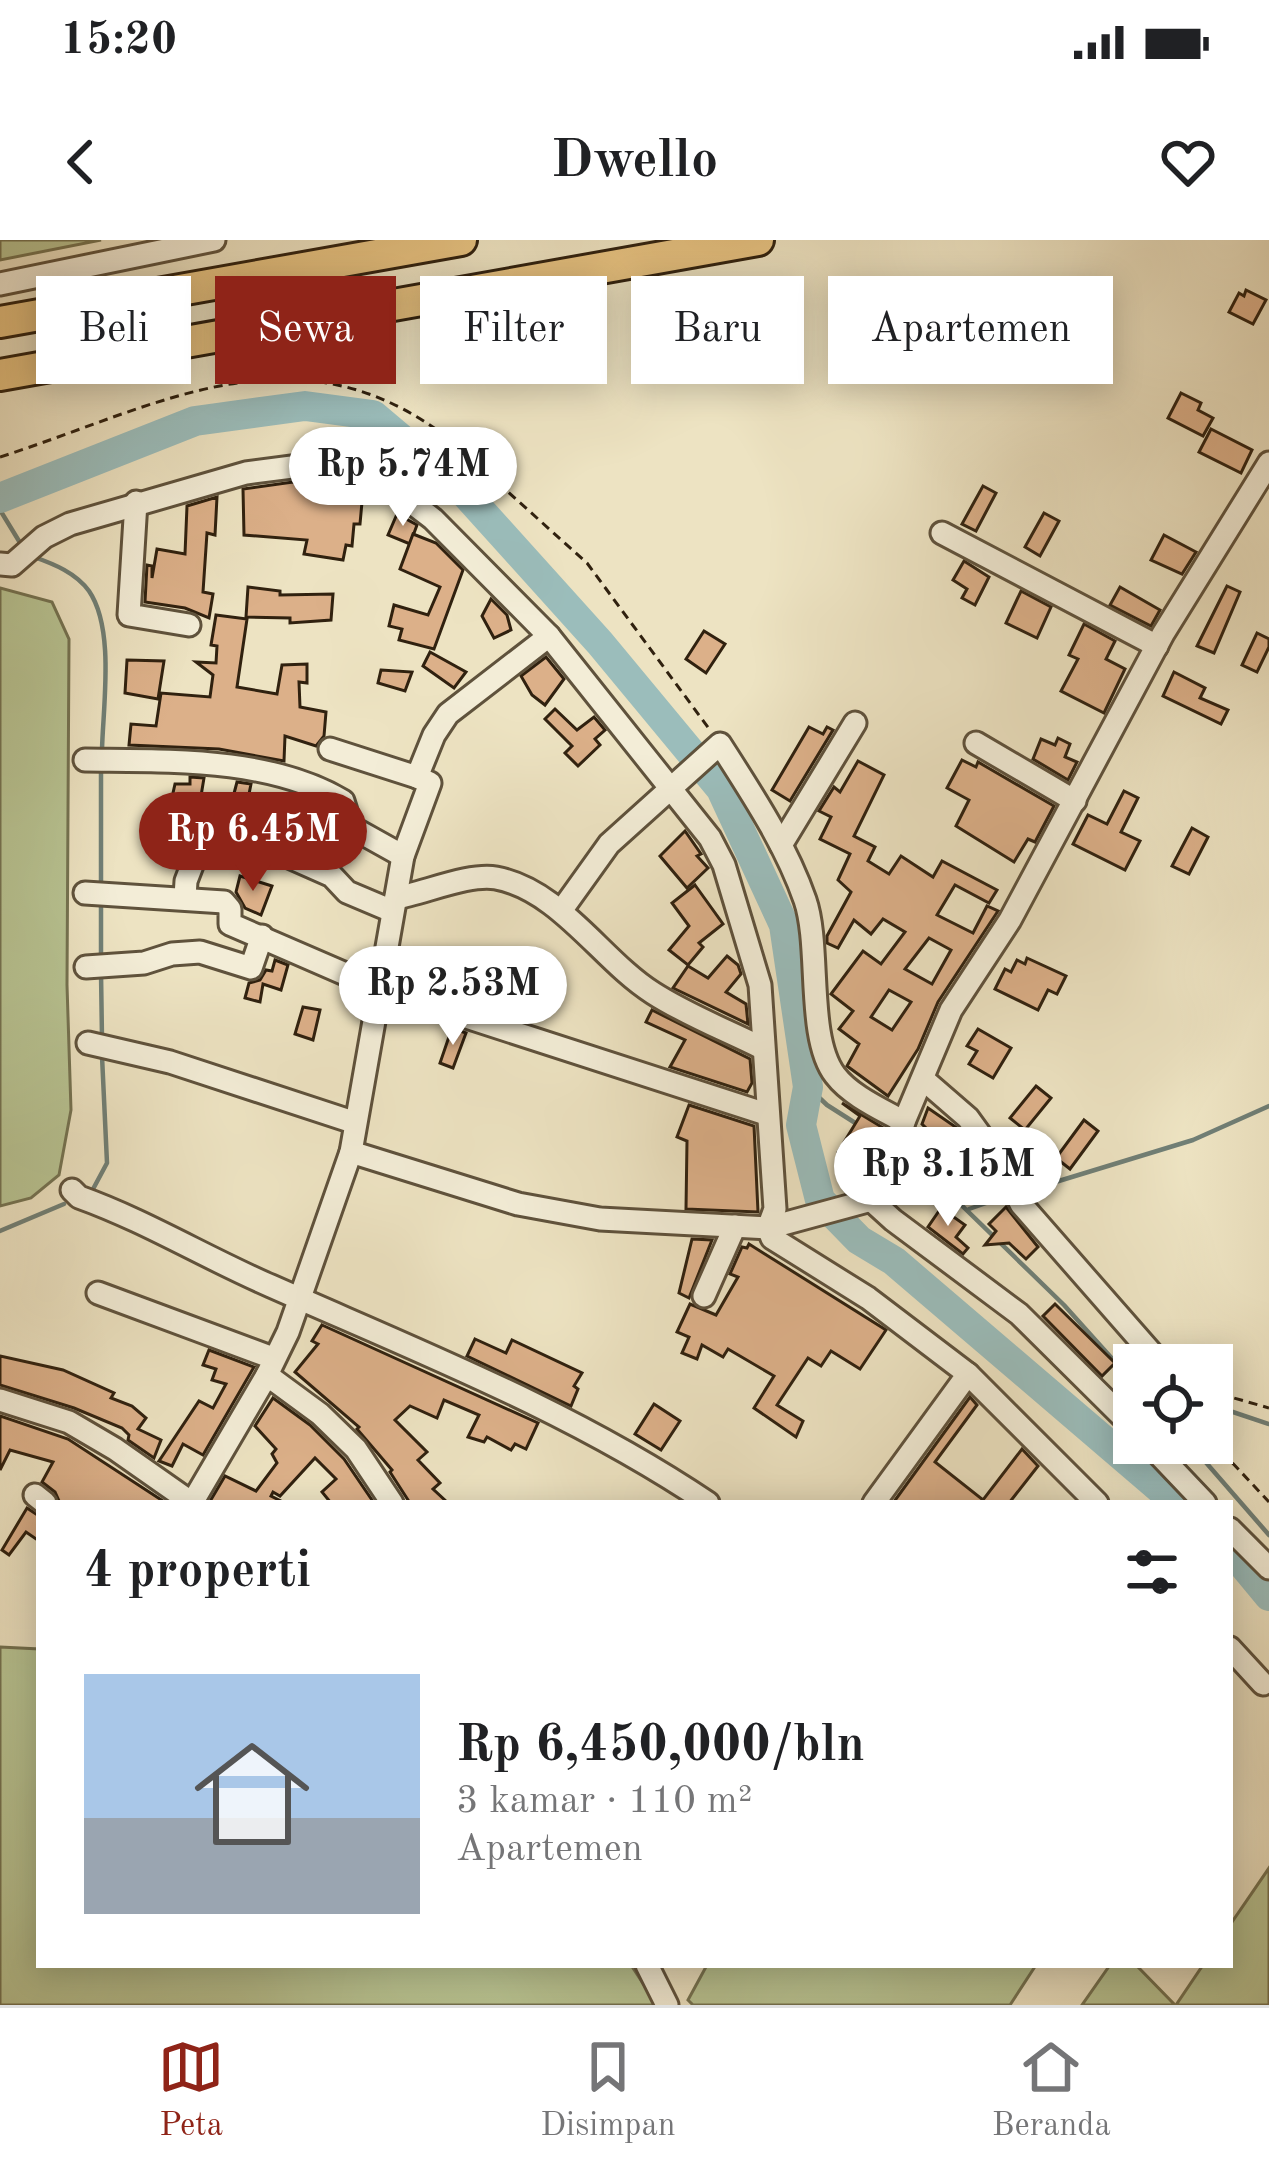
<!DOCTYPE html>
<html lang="id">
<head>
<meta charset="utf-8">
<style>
	:root { --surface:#fff; --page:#f6f6f6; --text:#202124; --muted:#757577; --line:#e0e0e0; --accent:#8f2418 }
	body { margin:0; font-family:"Old Standard TT",serif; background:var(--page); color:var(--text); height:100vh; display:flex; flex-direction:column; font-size:45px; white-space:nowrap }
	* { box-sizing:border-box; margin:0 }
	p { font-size:39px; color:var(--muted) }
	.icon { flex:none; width:66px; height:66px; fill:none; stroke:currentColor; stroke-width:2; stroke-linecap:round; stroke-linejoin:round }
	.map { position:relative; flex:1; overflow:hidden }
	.details { position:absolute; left:36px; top:1260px; width:1197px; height:468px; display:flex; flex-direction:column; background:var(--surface); border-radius:0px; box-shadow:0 6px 30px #0003 }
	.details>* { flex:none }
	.banner { position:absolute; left:36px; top:36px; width:1197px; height:108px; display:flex; gap:24px }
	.controls { position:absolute; left:1113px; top:1104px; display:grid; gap:24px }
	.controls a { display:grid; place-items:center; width:120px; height:120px; border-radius:0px; background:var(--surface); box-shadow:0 6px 30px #0003; font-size:60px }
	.price { position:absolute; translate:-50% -102px; padding:0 27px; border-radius:42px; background:#fff; color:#222; font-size:39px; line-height:78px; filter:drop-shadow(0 3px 6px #0008) }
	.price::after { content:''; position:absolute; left:50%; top:72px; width:36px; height:27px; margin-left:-18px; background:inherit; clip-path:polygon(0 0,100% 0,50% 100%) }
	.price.current { background:var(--accent); color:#fff }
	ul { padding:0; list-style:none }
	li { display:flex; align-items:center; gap:36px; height:300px; padding:0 48px }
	li span { display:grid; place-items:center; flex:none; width:336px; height:240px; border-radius:0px; color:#555 }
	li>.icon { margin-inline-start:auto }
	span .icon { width:144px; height:144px; fill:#fffc; stroke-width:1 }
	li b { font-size:51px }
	h2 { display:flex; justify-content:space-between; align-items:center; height:144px; padding:0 48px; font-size:51px }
	.chip { padding:0 42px; border-radius:0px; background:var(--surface); box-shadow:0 6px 30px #0003; font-size:42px; line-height:108px }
	.chip.current { background:var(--accent); color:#fff }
	.status { display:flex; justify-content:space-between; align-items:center; height:84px; padding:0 60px; background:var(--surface); direction:ltr }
	.status svg { height:33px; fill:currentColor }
	header { display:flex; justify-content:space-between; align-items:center; height:156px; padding:0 48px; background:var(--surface); font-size:54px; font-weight:700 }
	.tabs { display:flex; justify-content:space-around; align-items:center; height:168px; border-top:3px solid var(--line); background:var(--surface); font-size:33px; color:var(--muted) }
	.tabs a { display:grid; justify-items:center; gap:6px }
	.tabs .current { color:var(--accent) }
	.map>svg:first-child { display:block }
</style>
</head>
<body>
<div class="status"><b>15:20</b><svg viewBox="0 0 49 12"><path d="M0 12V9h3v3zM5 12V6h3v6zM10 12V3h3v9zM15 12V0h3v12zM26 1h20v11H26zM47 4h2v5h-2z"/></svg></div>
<header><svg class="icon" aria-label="back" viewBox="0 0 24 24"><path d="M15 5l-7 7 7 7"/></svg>Dwello<svg class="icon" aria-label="heart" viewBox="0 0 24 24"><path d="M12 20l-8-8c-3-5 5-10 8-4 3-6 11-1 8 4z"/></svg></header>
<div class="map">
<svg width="1269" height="1765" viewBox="0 0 1269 1765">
	<rect width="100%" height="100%" fill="#ede3c2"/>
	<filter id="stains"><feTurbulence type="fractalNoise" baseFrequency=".00167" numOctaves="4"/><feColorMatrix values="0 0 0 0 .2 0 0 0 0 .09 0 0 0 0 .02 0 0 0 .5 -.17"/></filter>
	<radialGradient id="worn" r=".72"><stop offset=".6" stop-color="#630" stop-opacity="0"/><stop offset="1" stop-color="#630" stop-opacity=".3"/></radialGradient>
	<g fill="#b8c493" stroke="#747251" stroke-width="3">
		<path d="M 0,0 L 101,0 L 0,20 Z"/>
		<path d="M 0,348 L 52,362 L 69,399 L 67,745 L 71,870 L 59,935 L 31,958 L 0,966 Z"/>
		<path d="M 0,1407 L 39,1409 L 39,1725 L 631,1725 L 657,1765 L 0,1765 Z"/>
		<path d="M 1269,1628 L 1269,1765 L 1176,1765 L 1203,1725 L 1230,1725 L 1230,1685 Z"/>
		<path d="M 707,1725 L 1036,1725 L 1010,1765 L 693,1765 L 688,1760 Z"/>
		<path d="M 1110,1725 L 1136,1725 L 1175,1765 L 1082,1765 Z"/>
	</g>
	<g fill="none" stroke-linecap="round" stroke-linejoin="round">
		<g stroke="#707f76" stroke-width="4.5">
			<path d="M 0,270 L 22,306"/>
			<path d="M 34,317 C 54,324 76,333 89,351 C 115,389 103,466 102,510"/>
			<path d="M 101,649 L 101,528"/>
			<path d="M 101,660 L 101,721"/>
			<path d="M 101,732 L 102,799"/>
			<path d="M 808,847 L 827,865 L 860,886"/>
			<path d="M 900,910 L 913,918 L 1064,1065 L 1134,1143"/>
			<path d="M 92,951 L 107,923 L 102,816"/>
			<path d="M 1026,951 L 1193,900 L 1269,866"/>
			<path d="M 969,969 L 1009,955"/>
			<path d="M 0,991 L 64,964"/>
			<path d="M 1215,1166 L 1269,1184"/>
			<path d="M 1189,1203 L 1269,1295"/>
		</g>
		<g stroke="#9bbdbb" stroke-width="30">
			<path d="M 0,258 L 195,181 L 305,166 L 373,175 L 463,251 L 600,403 L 721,549 L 784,685 L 808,847 L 801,885 L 820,960 L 859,1000 L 894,1021 L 1177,1263"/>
			<path d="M 1230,1309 L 1269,1356"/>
		</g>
	</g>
	<g fill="#dcb089" stroke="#30210f" stroke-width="3" fill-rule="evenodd">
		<path d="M 1246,50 L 1266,60 L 1253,84 L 1229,72 L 1239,53 L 1244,56 Z"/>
		<path d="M 1181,153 L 1201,163 L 1198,170 L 1213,178 L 1203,196 L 1168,178 Z"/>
		<path d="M 1211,189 L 1252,210 L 1241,233 L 1199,212 Z"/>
		<path d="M 293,242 L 363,251 L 360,284 L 354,284 L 352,306 L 346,305 L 343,320 L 304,314 L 307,300 L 244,295 L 243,249 Z"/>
		<path d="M 983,246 L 996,253 L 976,291 L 962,284 Z"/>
		<path d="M 217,257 L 215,295 L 207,293 L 203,352 L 213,354 L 209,378 L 185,368 L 145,362 L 147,325 L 152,326 L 152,338 L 157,309 L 185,314 L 187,266 Z"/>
		<path d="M 1044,273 L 1059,281 L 1040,316 L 1025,307 Z"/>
		<path d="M 397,274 L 417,285 L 410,304 L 388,295 Z"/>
		<path d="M 413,294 L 436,303 L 463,330 L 434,409 L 399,400 L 402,389 L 389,386 L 394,365 L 428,375 L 440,347 L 400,329 Z"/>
		<path d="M 1164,295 L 1196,312 L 1182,334 L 1151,320 Z"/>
		<path d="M 964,321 L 989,337 L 975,365 L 962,358 L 967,349 L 953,340 Z"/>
		<path d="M 1227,346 L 1240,352 L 1214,413 L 1197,406 Z"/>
		<path d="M 248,347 L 280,351 L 280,355 L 333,354 L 331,380 L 290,383 L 290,378 L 246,377 Z"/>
		<path d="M 1120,347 L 1160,370 L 1151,386 L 1110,365 Z"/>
		<path d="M 1021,351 L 1051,367 L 1037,398 L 1006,383 Z"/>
		<path d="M 491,359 L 507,375 L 511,390 L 494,398 L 482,376 Z"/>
		<path d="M 216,375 L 247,379 L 237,447 L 277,454 L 282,425 L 307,424 L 307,443 L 299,442 L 300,467 L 326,472 L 324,496 L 316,506 L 285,496 L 284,521 L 219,509 L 129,505 L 131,484 L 156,486 L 161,453 L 210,457 L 213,435 L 196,422 L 216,423 L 217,406 L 211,405 Z"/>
		<path d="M 1084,384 L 1115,401 L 1106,419 L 1125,429 L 1104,473 L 1061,451 L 1078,419 L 1069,415 Z"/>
		<path d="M 704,391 L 725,404 L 706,433 L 686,419 Z"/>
		<path d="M 1257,393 L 1269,399 L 1269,407 L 1257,432 L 1242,425 Z"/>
		<path d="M 430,412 L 466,432 L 454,448 L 423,426 Z"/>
		<path d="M 546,417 L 564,439 L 545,465 L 532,455 L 521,436 Z"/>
		<path d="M 127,420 L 164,421 L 158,459 L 125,453 Z"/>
		<path d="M 381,430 L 412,432 L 405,451 L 378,443 Z"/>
		<path d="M 1174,432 L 1205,448 L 1200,458 L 1228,470 L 1221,484 L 1163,456 Z"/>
		<path d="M 555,469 L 577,490 L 594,477 L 605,490 L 595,499 L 600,505 L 578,526 L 565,513 L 572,506 L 545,479 Z"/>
		<path d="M 809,487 L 823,494 L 827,487 L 833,490 L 790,561 L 772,550 Z"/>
		<path d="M 1058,498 L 1070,504 L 1065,517 L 1077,522 L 1068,540 L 1033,519 L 1041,499 L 1055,505 Z"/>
		<path d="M 962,520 L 976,527 L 978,522 L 1054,566 L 1035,602 L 1028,599 L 1014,622 L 956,586 L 969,560 L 947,548 Z"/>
		<path d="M 858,521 L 884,535 L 854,596 L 875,607 L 868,621 L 889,634 L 901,616 L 933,637 L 942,621 L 997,650 L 989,663 L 955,645 L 937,675 L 973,693 L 987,666 L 998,671 L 938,762 L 918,809 L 888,856 L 847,826 L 859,804 L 839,789 L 853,771 L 831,754 L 863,711 L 881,724 L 905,692 L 883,679 L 871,694 L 854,680 L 838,708 L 827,703 L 827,696 L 851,652 L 838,640 L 850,614 L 820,599 L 831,577 L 819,571 L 834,547 L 840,552 ZM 929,698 L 951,710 L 932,744 L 905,729 ZM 889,750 L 911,762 L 892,790 L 871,777 Z"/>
		<path d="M 190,537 L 204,538 L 201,556 L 231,565 L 237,542 L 251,544 L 244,579 L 269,590 L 269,592 L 207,579 L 197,581 L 169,571 L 175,544 L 190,544 Z"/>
		<path d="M 1124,551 L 1138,558 L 1121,592 L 1140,601 L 1125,630 L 1073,604 L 1088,575 L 1107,584 Z"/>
		<path d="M 294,556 L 331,572 L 337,592 L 326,617 L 275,594 L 285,571 L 308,579 Z"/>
		<path d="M 1192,588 L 1208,597 L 1189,634 L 1172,626 Z"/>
		<path d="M 685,591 L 701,614 L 697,616 L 708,628 L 687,648 L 660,616 Z"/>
		<path d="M 240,636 L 272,646 L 261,675 L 245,668 L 236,652 Z"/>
		<path d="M 695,645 L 723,684 L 699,703 L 703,707 L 688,725 L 669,710 L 689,686 L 672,663 Z"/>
		<path d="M 727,716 L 738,725 L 741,734 L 726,752 L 746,764 L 748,784 L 673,748 L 688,726 L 708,738 Z"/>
		<path d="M 1027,718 L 1066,736 L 1057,754 L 1048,750 L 1038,770 L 995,749 L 1005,729 L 1011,732 L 1017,720 L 1025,724 Z"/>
		<path d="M 275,720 L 288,725 L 281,750 L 263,744 L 260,762 L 245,758 L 249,743 L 260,740 L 266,730 L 272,731 Z"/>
		<path d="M 506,730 L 535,742 L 522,777 L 496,765 Z"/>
		<path d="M 303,767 L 320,770 L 313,800 L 295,794 Z"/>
		<path d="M 652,770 L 750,819 L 752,843 L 747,852 L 670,827 L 685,800 L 646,782 Z"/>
		<path d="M 452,788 L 466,793 L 453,828 L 440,823 Z"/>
		<path d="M 978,789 L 1011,808 L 993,838 L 969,824 L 977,811 L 967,806 Z"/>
		<path d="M 1036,846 L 1051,858 L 1025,890 L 1010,878 Z"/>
		<path d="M 842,863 L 885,889 L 867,930 L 838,912 L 860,876 Z"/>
		<path d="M 689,865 L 754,886 L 758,972 L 686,969 L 687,901 L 677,897 Z"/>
		<path d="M 928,868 L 957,888 L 984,926 L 968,939 L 952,920 L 945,926 L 920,901 L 930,892 L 922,884 Z"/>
		<path d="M 1084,880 L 1098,891 L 1070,929 L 1056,918 Z"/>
		<path d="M 1006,967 L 1038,1007 L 1026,1019 L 1009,1003 L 985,1005 L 996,991 L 989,984 Z"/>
		<path d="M 941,968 L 965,985 L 956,997 L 968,1008 L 963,1014 L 928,987 Z"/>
		<path d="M 692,999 L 712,1000 L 689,1058 L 679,1053 Z"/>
		<path d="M 749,1004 L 886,1090 L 860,1129 L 831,1111 L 821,1126 L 808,1118 L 777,1165 L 803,1181 L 796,1197 L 754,1168 L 774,1136 L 728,1109 L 723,1117 L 702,1105 L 697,1119 L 682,1113 L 689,1097 L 677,1092 L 690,1064 L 716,1075 L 738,1037 L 730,1034 L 742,1007 L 747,1008 Z"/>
		<path d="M 1055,1064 L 1115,1123 L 1102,1136 L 1043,1076 Z"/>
		<path d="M 322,1085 L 538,1183 L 526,1209 L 515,1204 L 511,1210 L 487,1197 L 484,1202 L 468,1197 L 479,1175 L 444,1160 L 437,1178 L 410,1166 L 395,1180 L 427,1212 L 418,1220 L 440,1243 L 433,1249 L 448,1263 L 410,1263 L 390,1232 L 392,1230 L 357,1189 L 359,1187 L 295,1132 L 318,1104 L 312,1101 Z"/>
		<path d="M 475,1099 L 506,1113 L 512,1100 L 582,1133 L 574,1146 L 578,1149 L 571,1166 L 467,1116 Z"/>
		<path d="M 209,1110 L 254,1127 L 203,1215 L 183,1204 L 172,1226 L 159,1221 L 199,1161 L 213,1168 L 226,1144 L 212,1140 L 216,1129 L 203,1125 Z"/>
		<path d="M 0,1116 L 63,1130 L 114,1153 L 111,1158 L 132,1166 L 146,1178 L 138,1189 L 161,1200 L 154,1218 L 128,1200 L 129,1195 L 122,1188 L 74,1168 L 0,1145 Z"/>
		<path d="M 970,1157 L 977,1165 L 935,1222 L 983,1260 L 1022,1209 L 1038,1226 L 1009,1263 L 893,1263 Z"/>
		<path d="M 273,1158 L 310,1185 L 344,1219 L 374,1263 L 331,1263 L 322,1252 L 336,1239 L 315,1218 L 280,1256 L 273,1252 L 271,1256 L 285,1263 L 209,1263 L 225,1236 L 256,1251 L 277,1223 L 272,1214 L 276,1209 L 255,1186 Z"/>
		<path d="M 654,1164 L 680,1181 L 661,1210 L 635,1194 Z"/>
		<path d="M 0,1176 L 68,1199 L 166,1263 L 60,1263 L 55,1252 L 42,1242 L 53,1222 L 10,1210 L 0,1230 Z"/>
		<path d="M 27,1268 L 39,1276 L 39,1301 L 26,1292 L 9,1315 L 2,1310 Z"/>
	</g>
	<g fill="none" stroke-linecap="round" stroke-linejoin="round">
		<g stroke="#5f523c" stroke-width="27">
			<g id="minor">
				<path d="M 0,44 L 214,0"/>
				<path d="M 136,262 L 129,375 L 189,385"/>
				<path d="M 942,293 L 1157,406"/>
				<path d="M 0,324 L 12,325 L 44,297 L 70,284 L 246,233 L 292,227 L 321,228 L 373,238 L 390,246 L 433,279 L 549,396 L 710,598 L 724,625 L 760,745 L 775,969 L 768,988"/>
				<path d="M 976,503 L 1075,561"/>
				<path d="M 330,509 L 417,537"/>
				<path d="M 85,520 C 168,521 269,517 343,561 L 351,587 L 403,616"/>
				<path d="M 781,605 L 855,483"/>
				<path d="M 85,653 L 224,662 L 230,669 L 230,684 L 380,749 L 766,874"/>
				<path d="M 185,657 L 186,641 L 204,594 L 262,605 L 332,636 L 347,652 L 392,671"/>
				<path d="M 396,658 C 424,653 470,633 496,638 C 560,650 602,721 653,753 C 687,775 726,790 762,808"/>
				<path d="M 561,671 L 609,604 L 720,504 C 752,554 786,605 805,660 C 821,706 806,797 835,835 C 851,856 881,869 904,882"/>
				<path d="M 86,727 L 144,723 L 172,714 L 200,712 L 251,728 L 262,696"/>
				<path d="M 88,803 L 170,822 L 353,882"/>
				<path d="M 923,839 L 968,878 L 1002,925 L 1021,964 L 1162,1125"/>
				<path d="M 351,912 L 518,964 L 600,979 L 768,988 L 871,960 L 951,770 L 1010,680 L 1163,394 L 1269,223"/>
				<path d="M 72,950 L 79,957 C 146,981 206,1018 271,1046 C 420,1112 573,1172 708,1263"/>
				<path d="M 871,960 L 893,980 L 1019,1074 L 1134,1188"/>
				<path d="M 768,988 L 772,998 L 868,1058 L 968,1134 L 874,1263"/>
				<path d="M 98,1053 L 273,1118"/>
				<path d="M 704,1056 L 735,986"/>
				<path d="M 968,1134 L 1097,1263"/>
				<path d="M 267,1135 L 320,1174 L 356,1209 L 392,1263"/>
				<path d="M 0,1160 L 69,1182 L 115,1209 L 192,1263 L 267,1135 L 288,1092 L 351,912 L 403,616 L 430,543 L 417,537 L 434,495 L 448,474 L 549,396"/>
				<path d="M 1148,1203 L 1205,1263"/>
				<path d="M 35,1255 L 45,1263"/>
				<path d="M 1230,1289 L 1269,1328"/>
				<path d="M 1230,1408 L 1263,1444"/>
				<path d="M 647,1725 L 667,1765"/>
			</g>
		</g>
		<g stroke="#30210f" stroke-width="36">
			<g id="highway">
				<path d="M 0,82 L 461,0"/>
				<path d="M 0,135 L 758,0"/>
			</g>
		</g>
		<g stroke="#30210f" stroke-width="3" stroke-dasharray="9 6" stroke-linecap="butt">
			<path d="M 0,217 C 157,167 295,81 448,198 L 587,323 L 710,490"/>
			<path d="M 1212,1138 L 1234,1158 L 1269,1168"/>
			<path d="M 1212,1201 L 1269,1262"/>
		</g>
		<use href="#minor" stroke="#f3edd7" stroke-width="21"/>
		<use href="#highway" stroke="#e6c281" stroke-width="30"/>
	</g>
	<rect width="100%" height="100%" filter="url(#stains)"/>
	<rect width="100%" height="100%" fill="url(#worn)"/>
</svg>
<div class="controls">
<a><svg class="icon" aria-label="locate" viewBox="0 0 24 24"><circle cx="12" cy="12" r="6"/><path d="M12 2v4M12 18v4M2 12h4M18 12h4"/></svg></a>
</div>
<b class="price" style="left:403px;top:289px">Rp 5.74M</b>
<b class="price current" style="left:253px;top:654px">Rp 6.45M</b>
<b class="price" style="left:453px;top:808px">Rp 2.53M</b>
<b class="price" style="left:948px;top:989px">Rp 3.15M</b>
<div class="banner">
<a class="chip">Beli</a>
<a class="chip current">Sewa</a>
<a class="chip">Filter</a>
<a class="chip">Baru</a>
<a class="chip">Apartemen</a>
</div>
<section class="details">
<h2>4 properti<svg class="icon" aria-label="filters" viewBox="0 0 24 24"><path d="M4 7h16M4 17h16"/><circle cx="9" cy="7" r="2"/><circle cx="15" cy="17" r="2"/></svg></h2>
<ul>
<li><span style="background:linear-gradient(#a9c7e8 60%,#9aa5b1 0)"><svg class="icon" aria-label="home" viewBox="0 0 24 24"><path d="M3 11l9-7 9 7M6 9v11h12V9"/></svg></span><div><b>Rp 6,450,000/bln</b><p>3 kamar · 110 m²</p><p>Apartemen</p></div></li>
</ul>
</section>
</div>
<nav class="tabs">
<a class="current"><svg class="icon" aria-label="map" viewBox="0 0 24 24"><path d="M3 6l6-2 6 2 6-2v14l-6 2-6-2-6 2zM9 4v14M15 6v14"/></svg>Peta</a>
<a><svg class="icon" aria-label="saved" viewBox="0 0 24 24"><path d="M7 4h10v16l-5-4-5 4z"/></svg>Disimpan</a>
<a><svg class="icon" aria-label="home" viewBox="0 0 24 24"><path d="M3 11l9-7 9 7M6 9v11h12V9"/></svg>Beranda</a>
</nav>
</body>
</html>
